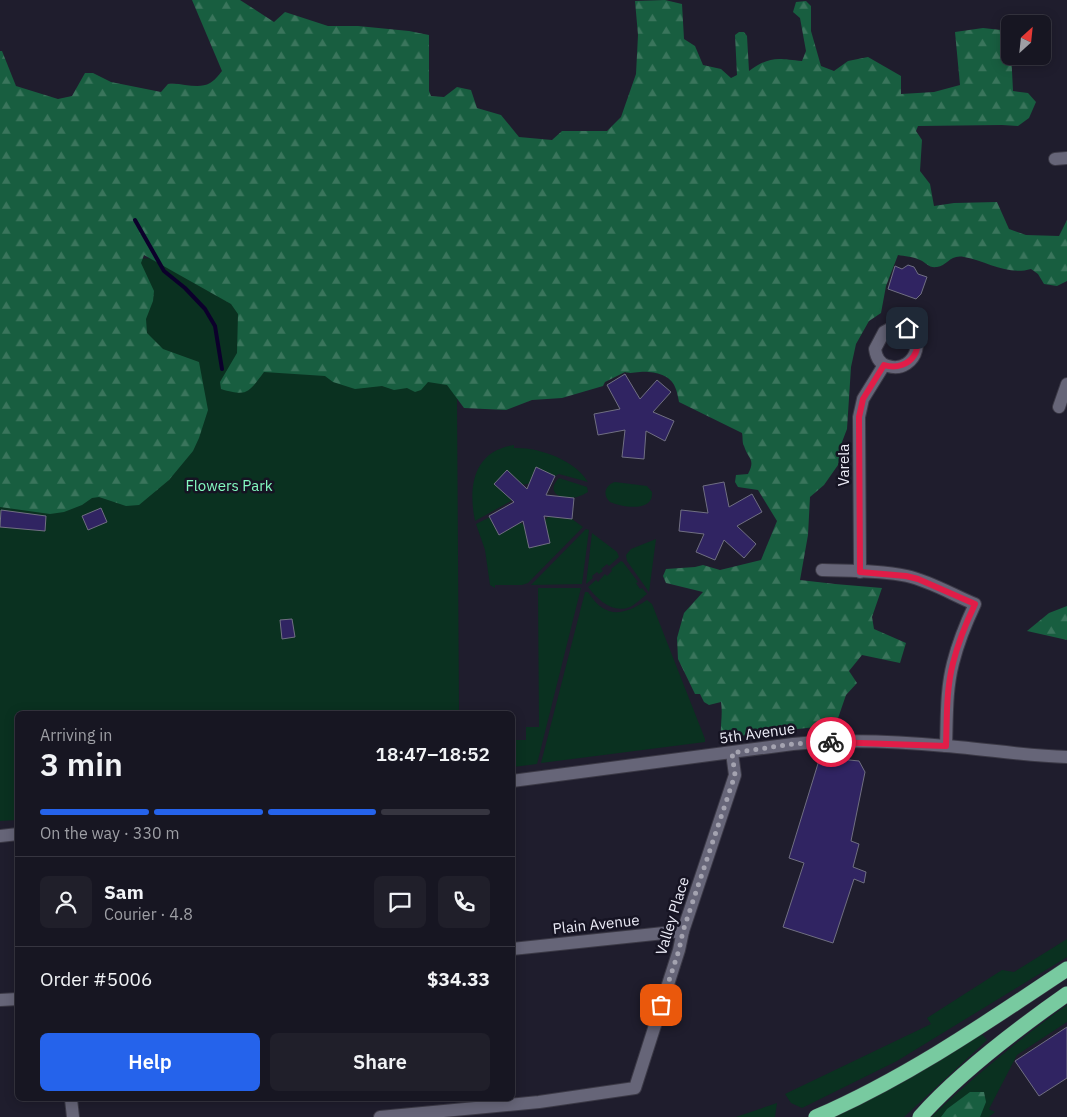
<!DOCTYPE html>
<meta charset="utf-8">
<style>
body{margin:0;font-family:"IBM Plex Sans",sans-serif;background:#201f2a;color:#f1f3f6;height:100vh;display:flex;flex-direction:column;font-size:19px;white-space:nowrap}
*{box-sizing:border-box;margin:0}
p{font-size:16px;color:#9e9fa5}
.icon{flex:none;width:28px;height:28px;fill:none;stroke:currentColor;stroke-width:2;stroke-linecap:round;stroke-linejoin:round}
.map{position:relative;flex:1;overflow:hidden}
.details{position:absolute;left:15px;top:711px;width:500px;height:390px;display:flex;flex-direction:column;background:#171622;border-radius:8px;box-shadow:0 2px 12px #0003,0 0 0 1px #363540}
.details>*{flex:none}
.needle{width:32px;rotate:27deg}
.tools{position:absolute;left:1001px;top:15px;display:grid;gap:10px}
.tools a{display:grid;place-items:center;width:50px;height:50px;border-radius:8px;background:#171622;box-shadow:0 2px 12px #0003,0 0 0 1px #363540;font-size:25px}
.pin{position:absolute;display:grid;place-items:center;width:42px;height:42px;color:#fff;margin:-21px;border-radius:10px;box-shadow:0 2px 8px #0006}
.courier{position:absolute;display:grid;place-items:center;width:50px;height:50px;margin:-25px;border:4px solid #e11d48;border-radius:50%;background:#fff;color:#222;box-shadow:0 1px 6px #0007}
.head em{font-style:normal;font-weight:600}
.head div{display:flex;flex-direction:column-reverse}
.head{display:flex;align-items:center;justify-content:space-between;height:85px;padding:0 25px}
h1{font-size:32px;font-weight:600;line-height:38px}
.bar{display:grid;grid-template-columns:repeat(4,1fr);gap:8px 5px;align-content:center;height:60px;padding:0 25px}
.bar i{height:6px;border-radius:4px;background:#363540}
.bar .selected{background:#2563eb}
.bar p{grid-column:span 4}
.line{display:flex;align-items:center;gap:12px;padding:0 25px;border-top:1px solid #363540}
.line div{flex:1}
.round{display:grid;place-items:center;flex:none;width:52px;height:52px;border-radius:8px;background:#201f2a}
.action{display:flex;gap:10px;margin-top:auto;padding:10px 25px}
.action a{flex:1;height:58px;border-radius:8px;background:#2563eb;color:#fff;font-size:20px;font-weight:600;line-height:58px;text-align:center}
.action a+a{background:#201f2a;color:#f1f3f6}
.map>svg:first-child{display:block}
.green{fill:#0a3120}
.forest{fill:url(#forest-firs)}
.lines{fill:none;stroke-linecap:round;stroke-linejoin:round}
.stream{stroke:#0c002b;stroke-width:4}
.building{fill:#302462;stroke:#706f82}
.minor-casing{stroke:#3b3946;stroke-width:14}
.tertiary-casing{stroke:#3b3946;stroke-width:14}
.motorway-casing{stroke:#3b3946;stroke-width:16}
.minor{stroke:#666578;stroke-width:12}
.tertiary{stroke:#666578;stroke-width:12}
.motorway{stroke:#78caa0;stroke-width:15}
.done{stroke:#a4a3b0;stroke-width:5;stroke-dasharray:0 9}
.route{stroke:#e11d48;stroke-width:6}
.labels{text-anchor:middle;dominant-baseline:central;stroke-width:5;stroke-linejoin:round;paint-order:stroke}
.street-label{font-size:15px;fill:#ebebf6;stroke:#161423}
.park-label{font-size:15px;fill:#84fac1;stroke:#161423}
</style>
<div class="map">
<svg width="1067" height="1117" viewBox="0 0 1067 1117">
<defs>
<pattern id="forest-firs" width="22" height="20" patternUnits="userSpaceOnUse" patternTransform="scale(1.25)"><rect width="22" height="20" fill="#185e40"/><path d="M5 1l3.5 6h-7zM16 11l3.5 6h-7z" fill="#3a755c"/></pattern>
</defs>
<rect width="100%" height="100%" fill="#1f1d2d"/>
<g class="green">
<polygon points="0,184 62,264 456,238 459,714 18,714 17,820 0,821"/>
<path d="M514,445V448C539,447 575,460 588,482L559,474L555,476L536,467L531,483L522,485L507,470L495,484L511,498V501L475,521C468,487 473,451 514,445Z"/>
<path d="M559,478L587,487L588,492C584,494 581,496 577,497C563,501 544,493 559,478Z"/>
<path d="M615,482L647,486L652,492C654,513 621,507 610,502C602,495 605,485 615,482Z"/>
<polygon points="550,515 557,518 572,519 583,527 528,583 522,585 495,585 495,588 490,585 485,550 476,524 490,517 499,534 518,522 527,526 529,547 550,543 547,529 543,522"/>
<polygon points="586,529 589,530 582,584 531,585"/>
<polygon points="592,533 617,552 619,557 609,566 607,564 601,569 603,571 599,574 597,572 592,576 593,578 586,584"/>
<polygon points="656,539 649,592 627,561 626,555 631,549"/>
<path d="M621,561L623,562L638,582L636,583L640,589L642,588L647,594C642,598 636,604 630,607C613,614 598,600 588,587L596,580L598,582L605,574L607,576L612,571L611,569Z"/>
<polygon points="538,588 581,588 537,764 513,767 513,740 526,740 526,727 539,727"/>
<path d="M585,592H588C605,619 623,616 647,600L652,604L705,739V742L541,763Z"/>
<polygon points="1067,939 1067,957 897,1061 802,1108 791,1103 785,1094 931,1024 927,1018 1002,970 1014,972"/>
<path d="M1067,1005V1022L1017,1055L989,1109L995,1112L989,1117H931C974,1077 1019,1039 1067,1005Z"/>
<path d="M981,1033L987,1040L904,1117H834C885,1093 933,1063 981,1033Z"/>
<polygon points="777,1103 775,1117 736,1117"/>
</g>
<g class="forest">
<path d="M192,0H240L274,22L285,12L328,26H358L409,31L429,35V91L431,96L444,97L457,87L471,90L477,108L501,115L519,137L552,140L562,131H607L621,117L636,74L638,35L635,1L665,0L682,4L684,39L695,46L703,65L721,69L731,78L737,75L735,35L739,32H744L747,36L749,71C770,56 776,58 802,61L806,51L800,18L793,12L796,2L806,1L811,6V31L821,66L834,71L848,61L868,57L901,76V94L934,92L960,85L955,32L983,28L1010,31L1013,91L1028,93L1036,102L1029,118L1018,126L1002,125L918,126L916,131L922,140L920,171L930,184L934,206L954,203L997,202L1009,229L1026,235L1059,236L1067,220V281L1057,286L1044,284L1038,274L1031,269C1007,276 987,261 964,257C950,254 947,266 937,267C928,268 927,263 920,260C914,257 904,256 898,255L886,286L881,313L869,321L856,344L851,367L847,429L842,442L838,465L824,485L810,497L808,535L800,580L835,584L882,588L872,617L874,629L906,643L900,663L862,655L849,671L857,683L846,695L835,727H815L721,738C720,726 723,715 721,702L709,705L704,702L700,694H695L678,659L677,638L684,613L703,592L666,583L663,576L666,569L695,567L703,565L720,570L761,560L777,521L758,490L738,487L735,482L736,475L748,474C756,459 748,459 744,446C742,443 743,437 742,433L679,402C678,397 677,391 675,387C670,374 652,371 640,372C634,372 631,374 625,372L605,382L603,386L562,398L532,400L506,410L464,408L447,385L428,382L421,390L415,392L407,388L394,390L382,386L355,389L333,382L325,376L264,372C248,393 248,397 221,389L220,382L237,353L238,314L231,304L144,255L141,263L154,291L153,301L146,319L147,333L163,349L199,362L208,410L199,438L193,451L169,480L139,505L126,506L99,497L92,498L82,505L64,512L50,514L0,507V51H2L16,86L58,99L72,96L85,73H93L111,82L161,92L168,84C181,82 198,90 210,83C214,81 219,75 222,71Z"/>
<polygon points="1067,606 1067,640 1027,631 1049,613"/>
<polygon points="970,1092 984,1092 986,1102 980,1117 941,1117 947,1109"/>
</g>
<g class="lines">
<polyline class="stream" points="135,220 164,271 185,288 205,309 215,326 222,369"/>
</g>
<g class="building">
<polygon points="908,265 914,267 918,274 927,277 921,294 916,299 888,289 895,266 902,269"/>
<polygon points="625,374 640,399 657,380 671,392 653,412 674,421 665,441 646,431 644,459 622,457 625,430 598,435 594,414 620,409 607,385"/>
<polygon points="536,467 555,476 546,495 574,498 572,519 544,516 550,543 529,548 523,521 499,535 489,516 514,502 494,484 507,470 527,489"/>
<polygon points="724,482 729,507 752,494 762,512 737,526 756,544 744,558 724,540 715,560 696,552 704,534 679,531 681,510 708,513 703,486"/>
<polygon points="101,508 107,522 88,530 82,516"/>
<polygon points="1,510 46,516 45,531 0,527"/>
<polygon points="292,619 295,637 282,639 280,620"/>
<polygon points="820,757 859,761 865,772 851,841 859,844 853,867 866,872 864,883 854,879 833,943 783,927 804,863 789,858"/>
<polygon points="1067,1027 1067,1078 1039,1096 1015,1061"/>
</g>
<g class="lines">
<g class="minor-casing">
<g id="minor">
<polyline points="1055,159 1067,158"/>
<path d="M895,326C932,327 917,375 888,366C879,364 876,356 875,349L884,332Z"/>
<polyline points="1059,407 1067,384"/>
<path d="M822,570C850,571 879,570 907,576C930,581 953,595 975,604C966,623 958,643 953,663C946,690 947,718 946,746"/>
<polyline points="860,572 859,417 863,399 884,365"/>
<polyline points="512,949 683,931"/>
<polyline points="0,1000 18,999"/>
<polyline points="71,1099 73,1117"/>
<polyline points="380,1117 539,1102 635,1088 679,950 683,931 735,775 732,753"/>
</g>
</g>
<g class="tertiary-casing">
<g id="tertiary">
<path d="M512,781L793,744C844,739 895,741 946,746C986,749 1026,756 1067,757"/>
<polyline points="0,836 18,834"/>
</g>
</g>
<g class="motorway-casing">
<g id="motorway">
<path d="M816,1117C906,1078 986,1023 1067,969"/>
<path d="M920,1117C960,1072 1017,1029 1067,994"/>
</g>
</g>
<use href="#minor" class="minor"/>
<use href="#tertiary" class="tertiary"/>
<use href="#motorway" class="motorway"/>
</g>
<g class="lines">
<polyline class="done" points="661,1005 679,950 683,931 735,775 732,753 793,744 831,742"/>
<path class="route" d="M831,742L946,746C947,718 946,690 953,663C958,643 966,623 975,604L918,579L906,576L860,572L859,417L863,399L884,365C910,373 930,345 907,328"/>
</g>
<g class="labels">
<g class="street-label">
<text transform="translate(843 465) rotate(-90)">Varela</text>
<text transform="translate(757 733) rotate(-8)">5th Avenue</text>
<text transform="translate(672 916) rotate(-73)">Valley Place</text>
<text transform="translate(596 924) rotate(-6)">Plain Avenue</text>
</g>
<g class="park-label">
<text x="229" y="485">Flowers Park</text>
</g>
</g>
</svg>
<div class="tools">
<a><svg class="needle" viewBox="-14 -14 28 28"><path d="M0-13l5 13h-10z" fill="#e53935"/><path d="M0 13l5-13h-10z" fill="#9e9fa5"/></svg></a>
</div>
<div class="pin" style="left:661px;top:1005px;background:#ea580c"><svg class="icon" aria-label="bag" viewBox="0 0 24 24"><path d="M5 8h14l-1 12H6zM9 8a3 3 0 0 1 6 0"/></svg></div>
<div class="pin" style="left:907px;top:328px;background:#1f2937"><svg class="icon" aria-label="home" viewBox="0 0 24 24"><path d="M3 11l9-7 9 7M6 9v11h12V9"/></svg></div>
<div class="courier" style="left:831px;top:742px"><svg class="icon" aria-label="bike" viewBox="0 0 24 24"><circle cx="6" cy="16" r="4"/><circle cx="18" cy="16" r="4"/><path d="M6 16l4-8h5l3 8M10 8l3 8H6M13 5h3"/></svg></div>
<section class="details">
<div class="head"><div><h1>3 min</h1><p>Arriving in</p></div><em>18:47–18:52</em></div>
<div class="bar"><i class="selected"></i><i class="selected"></i><i class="selected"></i><i></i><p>On the way · 330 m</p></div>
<div class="line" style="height:90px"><a class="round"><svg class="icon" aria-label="person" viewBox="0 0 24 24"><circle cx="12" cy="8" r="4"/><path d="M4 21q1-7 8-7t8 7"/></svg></a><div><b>Sam</b><p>Courier · 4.8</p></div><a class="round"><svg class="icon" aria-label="chat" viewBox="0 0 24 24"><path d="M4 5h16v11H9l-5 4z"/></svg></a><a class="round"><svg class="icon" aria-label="phone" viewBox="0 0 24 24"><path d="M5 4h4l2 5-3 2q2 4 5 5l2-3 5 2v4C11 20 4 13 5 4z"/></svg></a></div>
<div class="line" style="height:65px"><div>Order #5006</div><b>$34.33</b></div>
<div class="action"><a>Help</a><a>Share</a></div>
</section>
</div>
